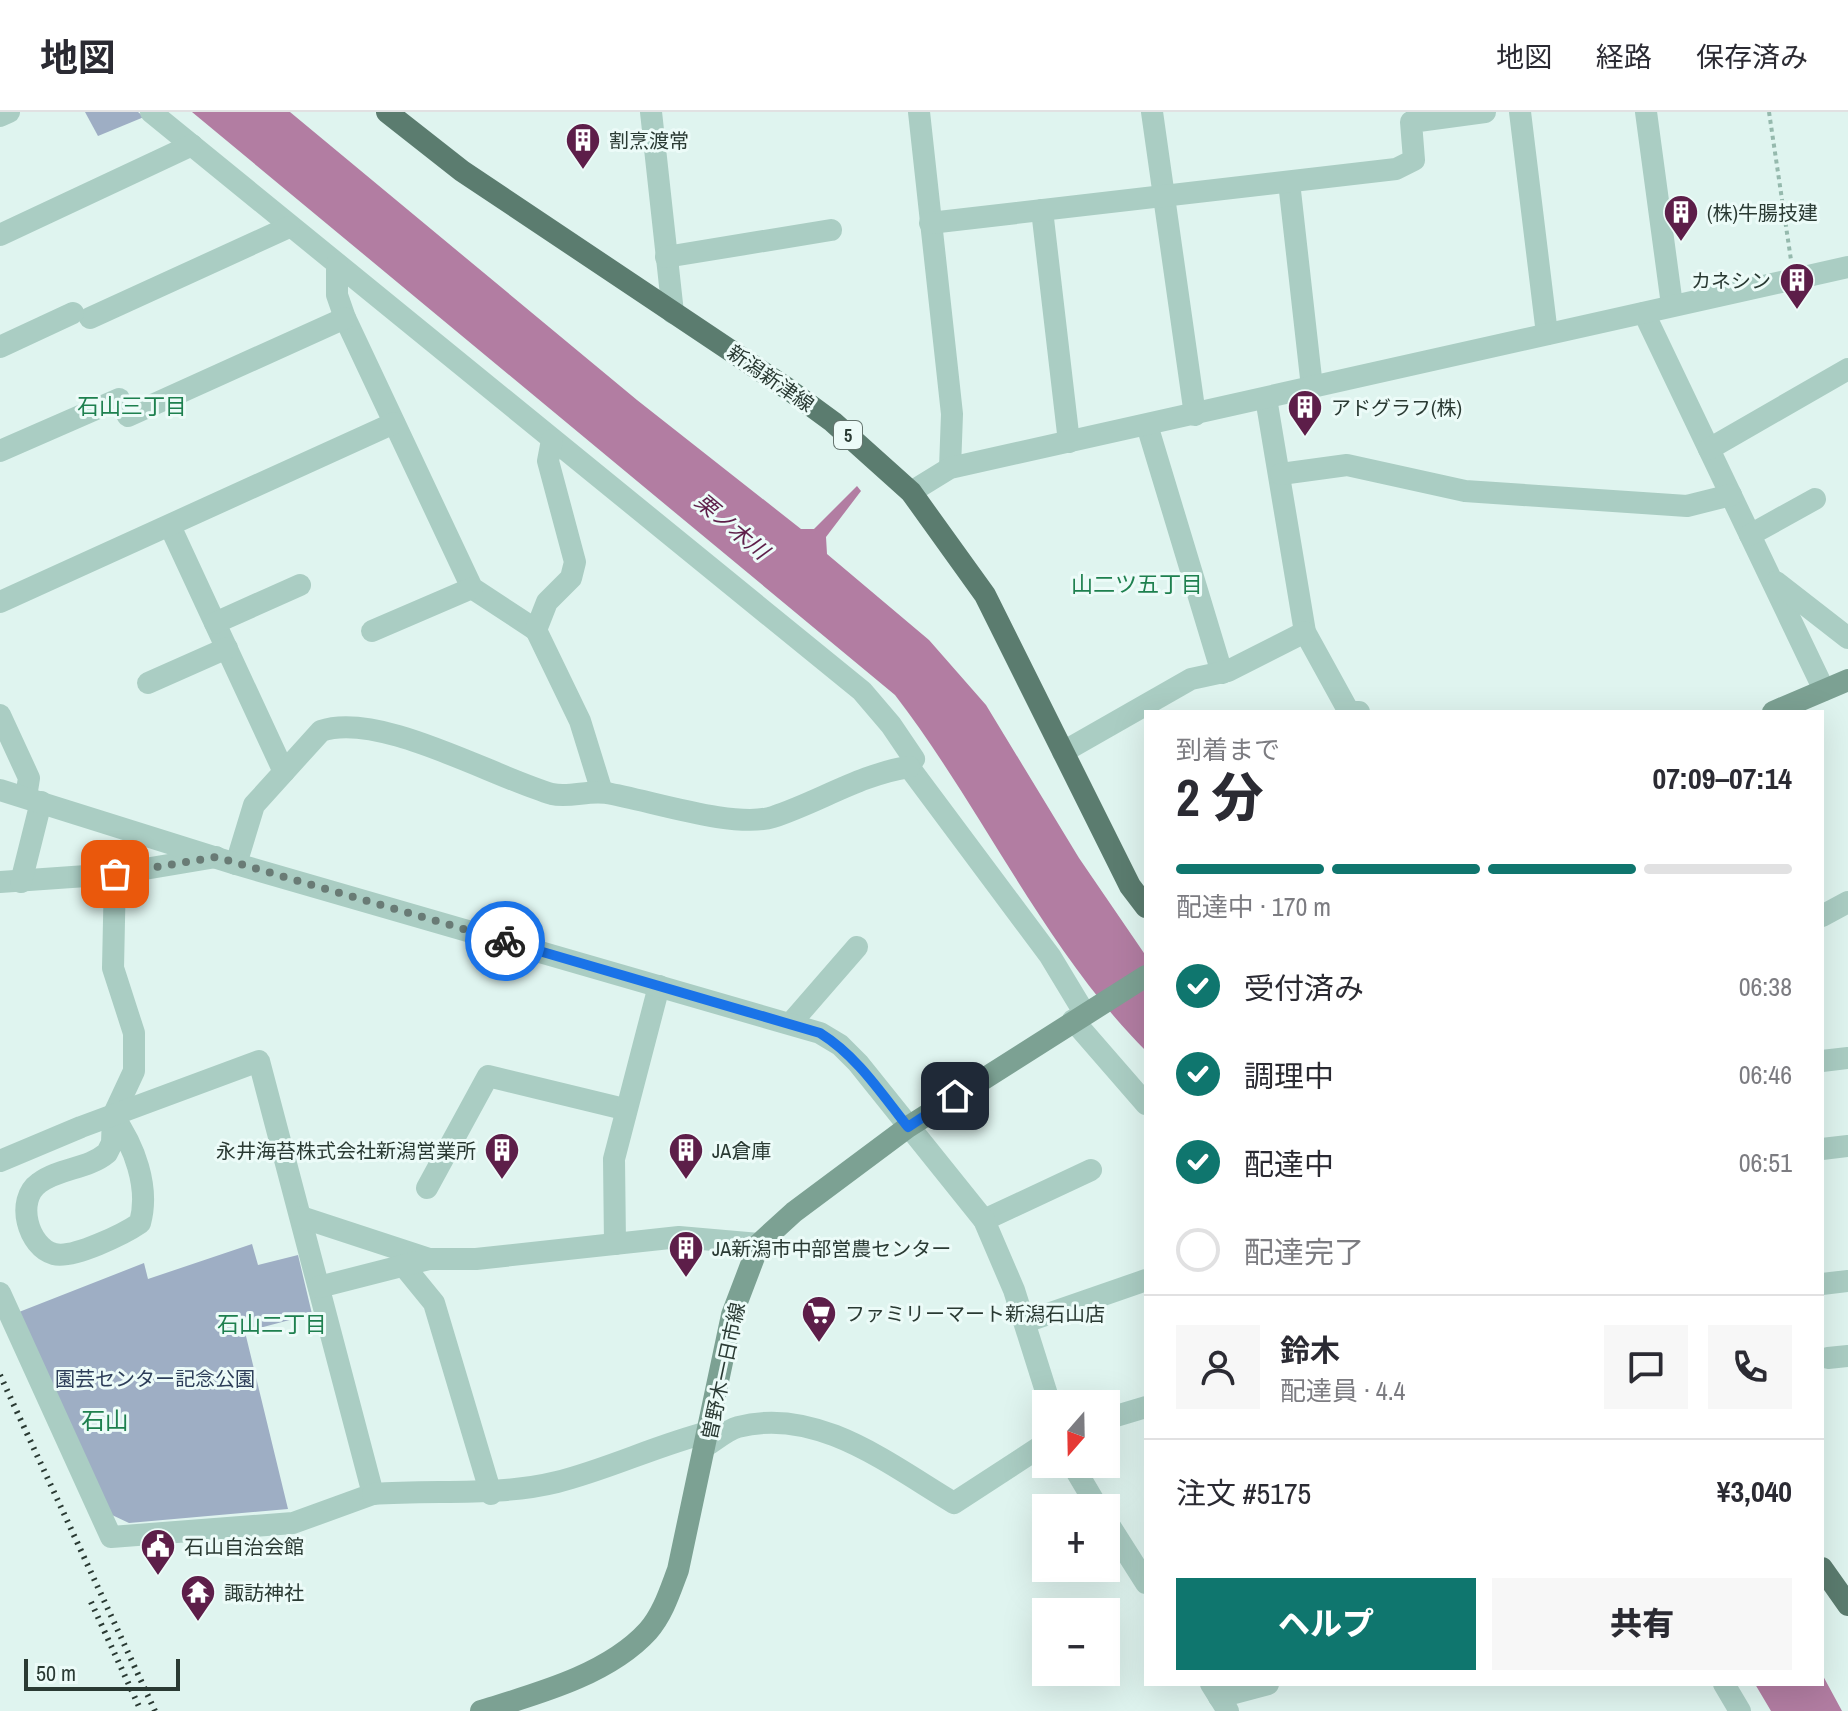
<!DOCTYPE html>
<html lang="ja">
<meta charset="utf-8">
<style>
body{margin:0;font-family:"Archivo Narrow","Noto Sans JP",sans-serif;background:#f7f7f7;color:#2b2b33;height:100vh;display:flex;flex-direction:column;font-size:30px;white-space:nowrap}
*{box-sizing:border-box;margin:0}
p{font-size:26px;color:#7c7c81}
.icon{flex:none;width:44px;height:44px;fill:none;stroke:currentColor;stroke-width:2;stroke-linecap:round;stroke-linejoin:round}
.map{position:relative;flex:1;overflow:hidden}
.details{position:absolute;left:1144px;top:598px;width:680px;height:976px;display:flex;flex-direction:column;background:#fff;border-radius:0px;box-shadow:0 8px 32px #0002}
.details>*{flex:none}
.needle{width:52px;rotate:200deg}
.controls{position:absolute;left:1032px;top:1278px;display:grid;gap:16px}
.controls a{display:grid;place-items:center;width:88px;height:88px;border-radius:0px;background:#fff;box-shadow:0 8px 32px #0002;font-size:40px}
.scale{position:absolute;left:24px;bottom:20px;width:156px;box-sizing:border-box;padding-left:8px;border:4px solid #2a3a33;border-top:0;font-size:22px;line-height:28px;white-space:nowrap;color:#2a3a33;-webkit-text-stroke:6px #ecfbf8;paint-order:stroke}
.pin{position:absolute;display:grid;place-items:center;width:68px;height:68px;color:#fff;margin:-34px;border-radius:16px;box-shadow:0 4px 12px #0006}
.courier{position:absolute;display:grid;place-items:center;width:80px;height:80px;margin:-40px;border:6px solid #1a73e8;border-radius:50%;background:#fff;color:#222;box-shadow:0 2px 10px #0007}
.overview em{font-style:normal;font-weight:800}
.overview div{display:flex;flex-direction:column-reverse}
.overview{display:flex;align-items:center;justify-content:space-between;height:136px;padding:0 32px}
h1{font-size:52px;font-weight:800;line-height:60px}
.bar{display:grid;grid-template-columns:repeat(4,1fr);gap:12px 8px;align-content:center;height:96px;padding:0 32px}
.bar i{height:10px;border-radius:6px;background:#e1e1e2}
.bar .current{background:#0f766e}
.bar p{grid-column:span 4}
.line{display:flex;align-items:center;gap:20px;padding:0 32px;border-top:2px solid #e1e1e2}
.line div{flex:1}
.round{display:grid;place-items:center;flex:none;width:84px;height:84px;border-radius:0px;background:#f7f7f7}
ol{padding:0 32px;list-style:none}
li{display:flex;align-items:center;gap:24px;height:88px}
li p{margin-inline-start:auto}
li .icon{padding:8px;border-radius:50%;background:#0f766e;color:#fff;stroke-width:4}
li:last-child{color:#7c7c81}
li i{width:44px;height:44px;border:4px solid #e1e1e2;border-radius:50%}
.action{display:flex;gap:16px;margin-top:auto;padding:16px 32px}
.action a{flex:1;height:92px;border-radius:0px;background:#0f766e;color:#fff;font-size:32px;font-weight:800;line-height:92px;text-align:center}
.action a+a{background:#f7f7f7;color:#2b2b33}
header{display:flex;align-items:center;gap:48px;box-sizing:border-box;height:112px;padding:0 40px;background:#fff;border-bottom:2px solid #e1e1e2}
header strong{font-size:38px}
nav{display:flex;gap:44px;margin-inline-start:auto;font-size:28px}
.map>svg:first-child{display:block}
.green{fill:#9eaec4}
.water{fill:#b27da2}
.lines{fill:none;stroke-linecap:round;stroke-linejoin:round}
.path{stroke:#95b9ad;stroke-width:4;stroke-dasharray:4 4;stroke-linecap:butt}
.minor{stroke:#aacdc3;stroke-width:22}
.tertiary{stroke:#aacdc3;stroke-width:22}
.secondary{stroke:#7ca193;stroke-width:22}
.primary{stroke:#5b7c6f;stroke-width:22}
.rail{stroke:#2a3a33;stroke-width:6;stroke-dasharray:2 6;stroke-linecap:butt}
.done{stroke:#697b75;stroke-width:8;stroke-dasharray:0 14.4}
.route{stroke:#1a73e8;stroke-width:10}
.labels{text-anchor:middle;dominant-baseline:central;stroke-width:6;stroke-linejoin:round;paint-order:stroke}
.shield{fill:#ecfbf8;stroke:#64746e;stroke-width:2}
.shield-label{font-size:18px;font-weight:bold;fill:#2a3a33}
.poi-label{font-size:20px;fill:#2a3a33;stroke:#ecfbf8;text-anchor:start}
.street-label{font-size:20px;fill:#2a3a33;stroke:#ecfbf8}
.park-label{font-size:20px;fill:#2d3e59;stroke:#ecfbf8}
.neighbourhood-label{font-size:22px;fill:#1e804f;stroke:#ecfbf8}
.water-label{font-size:22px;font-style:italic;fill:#5d1e49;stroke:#ecfbf8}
.quarter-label{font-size:24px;fill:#1e804f;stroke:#ecfbf8}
</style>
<header>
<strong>地図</strong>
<nav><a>地図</a><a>経路</a><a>保存済み</a></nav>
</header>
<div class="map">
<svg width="1848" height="1599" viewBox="0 0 1848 1599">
<rect width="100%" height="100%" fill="#dff4ef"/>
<g class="green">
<polygon points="85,0 138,0 144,5 98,24"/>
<polygon points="252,1132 258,1153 298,1143 312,1202 245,1220 288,1397 129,1411 112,1403 19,1200 144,1151 148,1167"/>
</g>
<g class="water">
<path d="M192,0H290L637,288L801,417H814L857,374L861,379L826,425L827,442L929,528L986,593L1079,746L1146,844V939C1045,838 982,696 895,583Z"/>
<polygon points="1822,1562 1842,1599 1771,1599 1755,1572 1822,1572"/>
</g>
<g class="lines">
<polyline class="path" points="1769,0 1791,148"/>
<g class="minor">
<polyline points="151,0 862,579 891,613 914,647 909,655"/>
<polyline points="651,0 673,201"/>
<polyline points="919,0 952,302 950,356"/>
<polyline points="1152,0 1195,303"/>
<polyline points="1520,0 1547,222"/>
<polyline points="1646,0 1672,193"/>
<polyline points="0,4 9,0"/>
<polyline points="1289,70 1312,275"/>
<polyline points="1042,98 1069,330"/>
<polyline points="930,111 1396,57 1414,48 1411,10 1485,0"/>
<polyline points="0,123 192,33"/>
<polyline points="666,145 831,118"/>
<polyline points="337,152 337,183 345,206 472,476 536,518"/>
<polyline points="1644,201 1824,578"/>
<polyline points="90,206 289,115"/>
<polyline points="0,235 73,201"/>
<polyline points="1266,286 1305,520 1349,600 1359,600"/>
<polyline points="1147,313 1222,561"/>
<polyline points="552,328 548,349 575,450 571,466 547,490 536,518 580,609 602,680"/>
<polyline points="1709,337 1848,257"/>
<polyline points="0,339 119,287 128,304 345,206"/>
<polyline points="1281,362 1347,353 1465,379 1687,394 1731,383"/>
<polyline points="170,414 284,660"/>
<polyline points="1750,423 1815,387"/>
<polyline points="1776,470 1848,526"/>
<polyline points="0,490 394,311"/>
<polyline points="215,511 300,473"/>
<polyline points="372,519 472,476"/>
<polyline points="148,571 227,536"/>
<polyline points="0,603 29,666 26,685"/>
<polyline points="1063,640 1191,567 1228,559 1305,520"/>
<polyline points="909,655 1050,844 1085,902"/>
<path d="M236,752L254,693L321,619C379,599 493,665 552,682C569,686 589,678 606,681C649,688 734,717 773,705C819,690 861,662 909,655"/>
<polyline points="0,770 115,762 216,745"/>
<polyline points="21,770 41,690"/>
<polyline points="1073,908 1146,992"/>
<polyline points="791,911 857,835"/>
<polyline points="1822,949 1848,946"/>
<path d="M113,1004C134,1033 150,1075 140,1111C124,1122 73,1147 54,1142C28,1135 15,1088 39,1071C59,1056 88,1057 107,1041L112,1031L113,1004L134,959V921L113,856L115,762"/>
<polyline points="1822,1037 1848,1034"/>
<polyline points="0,1049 81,1015 259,949 373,1382 293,1411 111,1425 0,1181"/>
<polyline points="427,1076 488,964 624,997"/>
<polyline points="301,1105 429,1147"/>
<polyline points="984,1108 1091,1058"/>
<polyline points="615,1132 614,1047 659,874"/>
<polyline points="403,1153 434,1191 491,1382"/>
<polyline points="1822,1172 1848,1169"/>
<polyline points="319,1175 429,1147 476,1147 679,1125 759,1132"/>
<polyline points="1025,1210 1146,1168"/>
<polyline points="1828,1246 1848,1244"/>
<polyline points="1106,1307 1146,1295"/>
<path d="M706,1334C716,1328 727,1318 738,1315C817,1294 890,1353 954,1391L1046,1331"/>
<path d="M373,1382C435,1377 496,1385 557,1370C609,1357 657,1333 709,1320"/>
<polyline points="1724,1572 1740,1599"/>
<polyline points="1219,1585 1268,1572"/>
</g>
<g class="tertiary">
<polyline points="911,380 950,356 1848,155"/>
<polyline points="0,678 236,752 820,921 840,933 858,951 984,1108 1014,1178 1050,1292"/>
<polyline points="1822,804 1848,790"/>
<polyline points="1072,1352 1098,1396"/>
<polyline points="1106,1408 1146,1471"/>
<polyline points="1211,1572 1228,1599"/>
</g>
<g class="secondary">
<polyline points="1773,600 1848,568"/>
<path d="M481,1599C536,1582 608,1563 648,1519C663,1502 670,1479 678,1458L732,1203L759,1132L794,1100L908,1015L1146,864"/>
</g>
<g class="primary">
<polyline points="387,0 462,59 788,277 833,310 911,380 985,483 1130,774 1146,795"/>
<polyline points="1822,1456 1848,1493"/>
</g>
<g class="rail">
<polyline points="0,1263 155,1599"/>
<polyline points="91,1490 141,1599"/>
</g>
</g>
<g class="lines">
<polyline class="done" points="115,762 216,745 505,829"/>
<path class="route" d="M505,829L820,921C857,944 881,981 908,1015L955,984"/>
</g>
<defs>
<g id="building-pin" transform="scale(1.8)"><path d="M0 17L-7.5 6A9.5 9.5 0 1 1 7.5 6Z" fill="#5d1e49" stroke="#ecfbf8"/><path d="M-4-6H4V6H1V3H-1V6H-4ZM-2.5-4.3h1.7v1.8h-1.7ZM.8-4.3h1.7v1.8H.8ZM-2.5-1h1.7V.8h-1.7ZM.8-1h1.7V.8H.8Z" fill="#fff"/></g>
<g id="supermarket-pin" transform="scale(1.8)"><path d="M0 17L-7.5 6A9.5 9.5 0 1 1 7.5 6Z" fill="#5d1e49" stroke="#ecfbf8"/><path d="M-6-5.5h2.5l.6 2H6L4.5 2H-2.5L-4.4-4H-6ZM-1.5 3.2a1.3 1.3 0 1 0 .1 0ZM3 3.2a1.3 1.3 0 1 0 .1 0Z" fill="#fff"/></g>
<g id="civic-pin" transform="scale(1.8)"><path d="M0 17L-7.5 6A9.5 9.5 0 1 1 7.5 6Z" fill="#5d1e49" stroke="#ecfbf8"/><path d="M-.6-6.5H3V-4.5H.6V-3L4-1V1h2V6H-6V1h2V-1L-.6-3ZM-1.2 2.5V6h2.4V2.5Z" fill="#fff"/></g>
<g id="temple-pin" transform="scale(1.8)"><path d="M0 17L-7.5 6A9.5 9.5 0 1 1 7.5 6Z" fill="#5d1e49" stroke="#ecfbf8"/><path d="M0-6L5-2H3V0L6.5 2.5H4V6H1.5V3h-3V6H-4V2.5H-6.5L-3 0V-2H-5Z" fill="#fff"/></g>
</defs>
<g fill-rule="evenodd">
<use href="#building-pin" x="583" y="28"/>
<use href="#building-pin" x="1681" y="100"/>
<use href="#building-pin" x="1797" y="168"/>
<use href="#building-pin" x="1305" y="295"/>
<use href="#building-pin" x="502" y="1038"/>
<use href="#building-pin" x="686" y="1038"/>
<use href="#building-pin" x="686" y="1136"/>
<use href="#supermarket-pin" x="819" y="1201"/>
<use href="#civic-pin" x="158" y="1434"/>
<use href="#temple-pin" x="198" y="1480"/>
</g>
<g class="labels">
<rect class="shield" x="834" y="309" width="28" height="28" rx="6"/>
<g class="shield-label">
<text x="848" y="323">5</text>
</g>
<g class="poi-label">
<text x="609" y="28">割烹渡常</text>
<text x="1707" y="100">(株)牛腸技建</text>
<text x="1771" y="168" text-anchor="end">カネシン</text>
<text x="1331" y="295">アドグラフ(株)</text>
<text x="476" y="1038" text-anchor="end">永井海苔株式会社新潟営業所</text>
<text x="712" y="1038">JA倉庫</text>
<text x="712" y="1136">JA新潟市中部営農センター</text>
<text x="845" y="1201">ファミリーマート新潟石山店</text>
<text x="184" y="1434">石山自治会館</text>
<text x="224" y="1480">諏訪神社</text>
</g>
<g class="street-label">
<text transform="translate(771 266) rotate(35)">新潟新津線</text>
<text transform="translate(723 1259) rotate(-78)">曽野木一日市線</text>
</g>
<g class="park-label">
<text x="155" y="1266">園芸センター記念公園</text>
</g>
<g class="neighbourhood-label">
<text x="132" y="294">石山三丁目</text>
<text x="1137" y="472">山二ツ五丁目</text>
<text x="272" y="1212">石山二丁目</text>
</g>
<g class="water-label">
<text transform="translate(732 414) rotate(40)">栗ノ木川</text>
</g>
<g class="quarter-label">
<text x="105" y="1308">石山</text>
</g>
</g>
</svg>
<div class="controls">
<a><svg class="needle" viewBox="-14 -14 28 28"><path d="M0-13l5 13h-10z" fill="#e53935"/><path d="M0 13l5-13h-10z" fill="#7c7c81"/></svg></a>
<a>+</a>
<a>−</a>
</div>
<div class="scale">50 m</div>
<div class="pin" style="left:115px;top:762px;background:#ea580c"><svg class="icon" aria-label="bag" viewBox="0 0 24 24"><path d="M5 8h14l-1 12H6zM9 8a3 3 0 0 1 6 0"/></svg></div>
<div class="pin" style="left:955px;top:984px;background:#1f2937"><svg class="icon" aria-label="home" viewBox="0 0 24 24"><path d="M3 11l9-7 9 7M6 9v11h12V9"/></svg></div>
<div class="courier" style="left:505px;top:829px"><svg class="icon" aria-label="bike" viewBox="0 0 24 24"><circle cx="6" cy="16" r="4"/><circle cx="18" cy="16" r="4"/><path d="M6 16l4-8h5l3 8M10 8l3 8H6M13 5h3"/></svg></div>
<section class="details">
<div class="overview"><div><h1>2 分</h1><p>到着まで</p></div><em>07:09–07:14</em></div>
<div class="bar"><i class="current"></i><i class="current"></i><i class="current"></i><i></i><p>配達中 · 170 m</p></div>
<ol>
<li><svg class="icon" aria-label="check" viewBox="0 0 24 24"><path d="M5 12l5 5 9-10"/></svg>受付済み<p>06:38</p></li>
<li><svg class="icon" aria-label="check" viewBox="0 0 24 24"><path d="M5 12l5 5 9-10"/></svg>調理中<p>06:46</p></li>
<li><svg class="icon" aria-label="check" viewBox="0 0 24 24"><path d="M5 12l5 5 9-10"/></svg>配達中<p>06:51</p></li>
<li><i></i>配達完了</li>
</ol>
<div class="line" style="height:144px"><a class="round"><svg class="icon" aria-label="person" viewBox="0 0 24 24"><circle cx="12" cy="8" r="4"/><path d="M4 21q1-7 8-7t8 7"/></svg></a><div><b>鈴木</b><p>配達員 · 4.4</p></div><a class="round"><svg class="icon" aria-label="chat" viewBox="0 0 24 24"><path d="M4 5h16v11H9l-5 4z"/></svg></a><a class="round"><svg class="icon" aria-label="phone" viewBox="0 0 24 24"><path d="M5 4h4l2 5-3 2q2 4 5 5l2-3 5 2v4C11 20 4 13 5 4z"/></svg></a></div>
<div class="line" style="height:104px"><div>注文 #5175</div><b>¥3,040</b></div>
<div class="action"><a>ヘルプ</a><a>共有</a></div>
</section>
</div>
